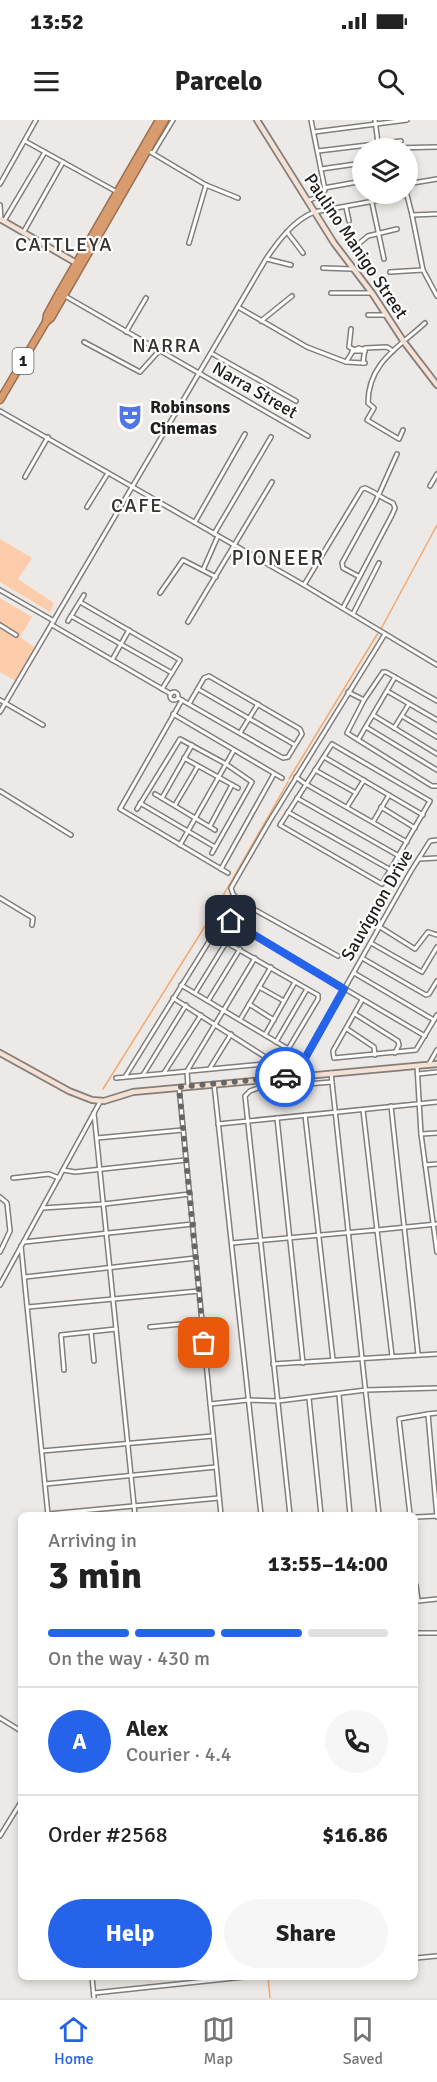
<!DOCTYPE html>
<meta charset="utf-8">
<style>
body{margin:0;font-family:Signika,sans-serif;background:#f6f6f6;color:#222;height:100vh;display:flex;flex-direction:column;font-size:22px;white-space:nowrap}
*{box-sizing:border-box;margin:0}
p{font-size:20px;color:#767676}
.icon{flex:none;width:33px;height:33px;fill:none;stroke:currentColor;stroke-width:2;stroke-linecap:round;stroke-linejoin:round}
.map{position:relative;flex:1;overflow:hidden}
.sheet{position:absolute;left:18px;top:1392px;width:400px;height:468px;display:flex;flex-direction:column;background:#fff;border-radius:9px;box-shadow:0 3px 9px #0003}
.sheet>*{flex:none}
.buttons{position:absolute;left:352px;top:18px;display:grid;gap:12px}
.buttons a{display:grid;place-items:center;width:66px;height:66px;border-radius:50%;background:#fff;box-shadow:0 3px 9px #0003;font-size:30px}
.pin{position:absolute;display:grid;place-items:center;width:51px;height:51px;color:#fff;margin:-26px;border-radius:12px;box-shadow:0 3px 9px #0006}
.courier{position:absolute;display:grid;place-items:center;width:60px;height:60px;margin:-30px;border:4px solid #2563eb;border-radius:50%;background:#fff;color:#222;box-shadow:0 2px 8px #0007}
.overview em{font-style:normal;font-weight:700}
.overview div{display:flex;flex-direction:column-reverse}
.overview{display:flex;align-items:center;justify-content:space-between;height:102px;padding:0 30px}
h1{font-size:39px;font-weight:700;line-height:45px}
.bar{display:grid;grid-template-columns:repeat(4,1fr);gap:9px 6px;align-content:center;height:72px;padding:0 30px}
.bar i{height:8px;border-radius:4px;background:#e0e0e0}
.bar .selected{background:#2563eb}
.bar p{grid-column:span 4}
.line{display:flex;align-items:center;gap:15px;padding:0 30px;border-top:2px solid #e0e0e0}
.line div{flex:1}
.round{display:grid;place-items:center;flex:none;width:63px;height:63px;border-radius:32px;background:#f6f6f6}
.action{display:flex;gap:12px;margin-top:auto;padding:12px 30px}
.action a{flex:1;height:69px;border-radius:36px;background:#2563eb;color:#fff;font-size:24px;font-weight:700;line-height:69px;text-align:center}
.action a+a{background:#f6f6f6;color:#222}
.status{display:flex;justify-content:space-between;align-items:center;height:42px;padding:0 30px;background:#fff;direction:ltr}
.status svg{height:16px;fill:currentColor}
header{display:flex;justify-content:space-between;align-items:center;height:78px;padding:0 30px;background:#fff;font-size:27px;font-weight:700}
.tabs{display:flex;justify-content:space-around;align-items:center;height:84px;border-top:2px solid #e0e0e0;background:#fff;font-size:16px;color:#767676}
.tabs a{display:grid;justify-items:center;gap:3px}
.tabs .selected{color:#2563eb}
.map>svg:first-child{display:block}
.green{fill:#fdcdab}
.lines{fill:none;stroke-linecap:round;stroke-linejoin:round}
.stream{stroke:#f5a96e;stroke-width:1.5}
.street-casing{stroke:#817e7c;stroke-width:6}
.secondary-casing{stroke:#817e7c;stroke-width:8}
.highway-casing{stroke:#987053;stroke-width:9}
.street{stroke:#fff;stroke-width:3}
.secondary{stroke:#f4e1d4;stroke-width:4.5}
.highway{stroke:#d99c6f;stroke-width:6}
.done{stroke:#676664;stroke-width:6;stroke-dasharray:0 10.8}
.route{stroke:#2563eb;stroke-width:8}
.labels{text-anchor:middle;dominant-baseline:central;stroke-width:4.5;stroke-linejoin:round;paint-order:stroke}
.shield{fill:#fff;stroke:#636262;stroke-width:1.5}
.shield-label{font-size:16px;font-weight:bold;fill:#201f1e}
.street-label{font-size:18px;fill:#201f1e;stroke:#fff}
.poi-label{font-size:18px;font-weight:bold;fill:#201f1e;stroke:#fff;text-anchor:start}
.neighbourhood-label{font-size:20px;letter-spacing:1.5px;fill:#363331;stroke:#fff}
.quarter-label{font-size:21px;letter-spacing:1.5px;fill:#363331;stroke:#fff}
</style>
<div class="status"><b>13:52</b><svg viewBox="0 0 49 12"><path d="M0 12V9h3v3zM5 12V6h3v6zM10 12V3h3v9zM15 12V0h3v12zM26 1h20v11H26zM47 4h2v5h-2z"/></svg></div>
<header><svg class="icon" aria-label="menu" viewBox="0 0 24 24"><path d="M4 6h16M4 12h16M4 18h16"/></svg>Parcelo<svg class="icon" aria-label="search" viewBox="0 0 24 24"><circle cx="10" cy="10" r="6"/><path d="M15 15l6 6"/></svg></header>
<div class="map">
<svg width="437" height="1878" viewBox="0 0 437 1878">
<rect width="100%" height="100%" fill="#ece9e6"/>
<g class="green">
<polygon points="0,419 32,438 18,459 54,483 50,492 0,462"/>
<polygon points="0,478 32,497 20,517 35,528 16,561 0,552"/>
</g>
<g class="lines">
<g class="stream">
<polyline points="381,509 437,405"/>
<polyline points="289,659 378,513"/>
<polyline points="103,969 212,795 288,662"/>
<polyline points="268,1857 270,1878"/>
</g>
<g class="street-casing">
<g id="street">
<polyline points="375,0 378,23"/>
<polyline points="314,12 407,0"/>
<polyline points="25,21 117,72"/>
<polyline points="393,28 437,27"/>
<polyline points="147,30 206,65 238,78"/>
<polyline points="318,31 401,21"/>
<polyline points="153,33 173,0"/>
<polyline points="321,49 363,43"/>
<polyline points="0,64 36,0"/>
<polyline points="324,68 363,61"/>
<polyline points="408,71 413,63 437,59"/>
<polyline points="307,81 322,75 325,70 311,0"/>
<polyline points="372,83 384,139"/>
<polyline points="0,85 1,100"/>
<polyline points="346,87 349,101"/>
<polyline points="412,95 423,150 437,176"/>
<polyline points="4,101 45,32"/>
<polyline points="287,112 303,133"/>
<polyline points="23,113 63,42"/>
<polyline points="189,123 206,65"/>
<polyline points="356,126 368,116 397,109"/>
<polyline points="267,139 291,145"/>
<polyline points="323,148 352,149"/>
<polyline points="390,152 423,150"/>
<polyline points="331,173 371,173"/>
<polyline points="65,176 308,316"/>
<polyline points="238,187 307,227 346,242"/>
<polyline points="368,195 385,195"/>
<polyline points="261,201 292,176"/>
<polyline points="351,209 349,227 353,229"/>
<polyline points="126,212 146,178"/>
<polyline points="84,222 140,252 159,231"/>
<polyline points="353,231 346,242 363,243"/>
<polyline points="365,231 352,231 359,228 365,230"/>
<polyline points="211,233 296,281"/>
<polyline points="365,243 363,243 365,228 387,227 393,231"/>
<polyline points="0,291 304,465 437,545"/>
<path d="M403,310L399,319L367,300L374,288L368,283C368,243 399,227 425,203"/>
<polyline points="25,357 48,317"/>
<polyline points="430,366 437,354"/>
<polyline points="87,387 108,353"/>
<polyline points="195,402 245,314"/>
<polyline points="214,414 271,317"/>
<polyline points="203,450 218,416"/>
<polyline points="358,456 343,448 342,443 375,383 397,334"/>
<path d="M304,465L362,369L365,368C375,372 383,379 393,383L395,388L392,395L343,488"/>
<polyline points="0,470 54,501"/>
<polyline points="160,473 183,440 216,457"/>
<polyline points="80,482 180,540 162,569"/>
<polyline points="353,494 379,443"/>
<polyline points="71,496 172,553"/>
<polyline points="68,501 84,475"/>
<polyline points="188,502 272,362"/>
<polyline points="0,505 16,515"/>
<polyline points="52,505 171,574"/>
<polyline points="112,540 129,510"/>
<polyline points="198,569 295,625"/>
<polyline points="387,571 437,600"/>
<polyline points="348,572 364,580"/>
<circle cx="174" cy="576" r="4"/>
<polyline points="178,578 283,638 288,637 302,614 300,609 209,556 204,558 189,584"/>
<polyline points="0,580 43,605"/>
<polyline points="182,580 120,689 228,753"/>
<polyline points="437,581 386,552 383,552 364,580 347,613 432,666 437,666"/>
<path d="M0,592L266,139C279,120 293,101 314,92L407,75L412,95L437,94"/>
<polyline points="173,594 282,658"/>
<polyline points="373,595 437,634"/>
<polyline points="402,596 437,617"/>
<polyline points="366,607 437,650"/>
<polyline points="394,608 409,584"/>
<polyline points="240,613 258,584"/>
<polyline points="358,620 395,557"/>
<polygon points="332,624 430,681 382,764 280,705"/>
<polyline points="324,637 423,695"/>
<polyline points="184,638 238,668"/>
<polyline points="315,650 356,673"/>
<polyline points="296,657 304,663 407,722"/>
<polyline points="0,671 71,715"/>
<polyline points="155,674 215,710"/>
<polyline points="162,678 192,625"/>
<polyline points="297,678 399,736"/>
<polyline points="140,683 215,727"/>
<polyline points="175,685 198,646"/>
<polyline points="347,687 364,660"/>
<polyline points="381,687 415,708"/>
<polyline points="137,689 180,619 226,644 252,662 212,733"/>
<polyline points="288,692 391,750"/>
<polyline points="373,702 389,675"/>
<polyline points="210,706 232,665"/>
<polyline points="180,725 234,630"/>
<polyline points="419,739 437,738"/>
<polyline points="221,749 274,654"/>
<polyline points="0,778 33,798 32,805"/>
<polyline points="233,794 231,801 233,803 425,916"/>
<polyline points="380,807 415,829 428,812 437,815"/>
<polyline points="371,823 422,852 437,827"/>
<polyline points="338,836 239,781 233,774 231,768 269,702 385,514"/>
<polyline points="362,838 426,875 429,874 437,861"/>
<polyline points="354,853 434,900"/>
<polyline points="181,865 290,930"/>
<polyline points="259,867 284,881"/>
<polyline points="195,873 227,821"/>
<polyline points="173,878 273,942"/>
<polyline points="362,880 333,931 334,938 416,930 437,895"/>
<polyline points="208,881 240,829"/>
<polyline points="249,884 274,900"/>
<polyline points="355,894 398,921 399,925 395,933"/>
<polyline points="240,900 271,847"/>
<polyline points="347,909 374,927 375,935"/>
<polyline points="265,915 295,862"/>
<polyline points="276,922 307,869"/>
<polyline points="429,944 437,930"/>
<polyline points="417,946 421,1014 437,1132"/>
<polyline points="210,948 231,914"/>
<polyline points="164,953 201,895"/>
<polyline points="331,953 379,1395"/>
<polyline points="418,954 437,952"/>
<polyline points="143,955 186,885"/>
<polyline points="295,956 411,751 430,721 437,720"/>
<polyline points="116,958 274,943 281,941 318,879 318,875 213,815 125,957"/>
<polyline points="214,964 261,1395"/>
<polyline points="188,966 187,951 255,838"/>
<polyline points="179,967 221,1395"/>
<polyline points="391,986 418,1234"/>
<polyline points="363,990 377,1110 437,1104"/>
<polyline points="94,993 135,1395"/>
<polyline points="305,995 333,1240"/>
<polyline points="277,998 303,1243"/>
<polyline points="218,1004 437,982"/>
<polyline points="421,1014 437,1013"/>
<polyline points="97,1018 183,1010"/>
<polyline points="425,1045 437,1044"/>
<polyline points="63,1050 75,1052 186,1040"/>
<polyline points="13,1058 49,1054 59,1058"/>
<polyline points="0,1077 7,1083 10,1111 0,1132"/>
<polyline points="43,1088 104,1084 190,1074"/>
<polyline points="24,1122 193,1104"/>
<polyline points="232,1123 377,1110 392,1236"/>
<polyline points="21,1126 48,1395"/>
<polyline points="25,1157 196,1138"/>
<polyline points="0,1165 100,982"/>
<polyline points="28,1187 199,1171"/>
<polyline points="150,1207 202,1202"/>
<polyline points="91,1212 94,1241"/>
<polyline points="273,1244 437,1234"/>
<polyline points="64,1250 61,1215 116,1209"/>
<polyline points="339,1275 350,1395"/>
<polyline points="309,1278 321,1395"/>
<polyline points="210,1284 248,1280 278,1281 366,1270 437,1268"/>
<polyline points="437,1293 428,1294 437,1397"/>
<polyline points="42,1331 213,1316"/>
<polyline points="45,1364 216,1347"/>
<polyline points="48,1394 219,1378"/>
<polyline points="290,1395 245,976 250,971 258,968 332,962"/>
<polyline points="410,1395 399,1299 428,1294"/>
<polyline points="416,1397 437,1396"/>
<polyline points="416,1465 418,1481 437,1479"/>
<polyline points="416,1513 437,1513"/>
<polyline points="0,1598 21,1611"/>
<polyline points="0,1716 21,1682"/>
<polyline points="416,1838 437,1836"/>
<polyline points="92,1857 94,1878"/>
<polyline points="94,1873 244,1857"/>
</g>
</g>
<g class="secondary-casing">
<g id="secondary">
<polyline points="257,0 334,123 372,173 404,222 437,265"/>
<polyline points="0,99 78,144"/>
<polyline points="0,933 69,971 92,980 104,981 133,972 437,944"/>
</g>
</g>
<g class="highway-casing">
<g id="highway">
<polyline points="46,202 47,195 59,173 159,0"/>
<polyline points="0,280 46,202 51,198 165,0"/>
</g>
</g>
<use href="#street" class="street"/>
<use href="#secondary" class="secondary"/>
<use href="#highway" class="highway"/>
</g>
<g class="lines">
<polyline class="done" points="204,1223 179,967 285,957"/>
<polyline class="route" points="231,801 344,869 295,956 285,957"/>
</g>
<defs>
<g id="theatre-bare" transform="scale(2.07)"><path d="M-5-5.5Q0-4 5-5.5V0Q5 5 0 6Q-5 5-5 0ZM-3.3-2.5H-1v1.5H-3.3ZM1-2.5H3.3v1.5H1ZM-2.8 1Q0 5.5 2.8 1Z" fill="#5075e9" stroke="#fff" stroke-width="2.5" paint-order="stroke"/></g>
</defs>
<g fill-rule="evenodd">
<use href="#theatre-bare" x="130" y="297"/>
</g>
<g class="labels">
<rect class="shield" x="12.5" y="228" width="21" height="26" rx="4.5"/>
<g class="shield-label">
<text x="23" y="241">1</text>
</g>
<g class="street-label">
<text transform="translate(356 126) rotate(56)">Paulino Manigo Street</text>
<text transform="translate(255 270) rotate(30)">Narra Street</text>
<text transform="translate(377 785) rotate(-60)">Sauvignon Drive</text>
</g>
<g class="poi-label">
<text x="150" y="287">Robinsons<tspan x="150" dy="21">Cinemas</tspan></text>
</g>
<g class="neighbourhood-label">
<text x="64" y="124">CATTLEYA</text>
<text x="167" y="225">NARRA</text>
<text x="137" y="385">CAFE</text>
</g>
<g class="quarter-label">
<text x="278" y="438">PIONEER</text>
</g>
</g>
</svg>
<div class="buttons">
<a><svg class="icon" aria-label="layers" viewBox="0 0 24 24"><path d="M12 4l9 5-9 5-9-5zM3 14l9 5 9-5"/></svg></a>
</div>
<div class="pin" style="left:204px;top:1223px;background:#ea580c"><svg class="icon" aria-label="bag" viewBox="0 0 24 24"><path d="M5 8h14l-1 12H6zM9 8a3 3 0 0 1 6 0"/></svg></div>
<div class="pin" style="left:231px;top:801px;background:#1f2937"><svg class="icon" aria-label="home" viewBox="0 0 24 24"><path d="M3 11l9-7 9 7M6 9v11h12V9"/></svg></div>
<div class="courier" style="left:285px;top:957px"><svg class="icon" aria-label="car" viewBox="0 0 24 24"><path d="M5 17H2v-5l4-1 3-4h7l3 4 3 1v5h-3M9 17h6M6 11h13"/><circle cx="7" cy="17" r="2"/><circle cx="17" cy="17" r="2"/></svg></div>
<section class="sheet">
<div class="overview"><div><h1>3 min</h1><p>Arriving in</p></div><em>13:55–14:00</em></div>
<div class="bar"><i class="selected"></i><i class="selected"></i><i class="selected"></i><i></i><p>On the way · 430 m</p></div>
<div class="line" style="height:108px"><b class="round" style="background:#2563eb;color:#fff">A</b><div><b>Alex</b><p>Courier · 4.4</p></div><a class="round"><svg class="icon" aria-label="phone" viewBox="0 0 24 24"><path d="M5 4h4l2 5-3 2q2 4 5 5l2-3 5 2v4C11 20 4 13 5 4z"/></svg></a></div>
<div class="line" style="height:78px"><div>Order #2568</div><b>$16.86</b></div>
<div class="action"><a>Help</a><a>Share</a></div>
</section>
</div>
<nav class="tabs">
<a class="selected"><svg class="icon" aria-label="home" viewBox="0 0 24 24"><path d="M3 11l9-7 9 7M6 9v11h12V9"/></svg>Home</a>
<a><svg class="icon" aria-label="map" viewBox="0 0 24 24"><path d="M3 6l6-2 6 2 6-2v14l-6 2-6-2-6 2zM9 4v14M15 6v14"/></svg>Map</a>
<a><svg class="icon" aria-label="saved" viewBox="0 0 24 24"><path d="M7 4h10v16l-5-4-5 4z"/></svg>Saved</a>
</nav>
